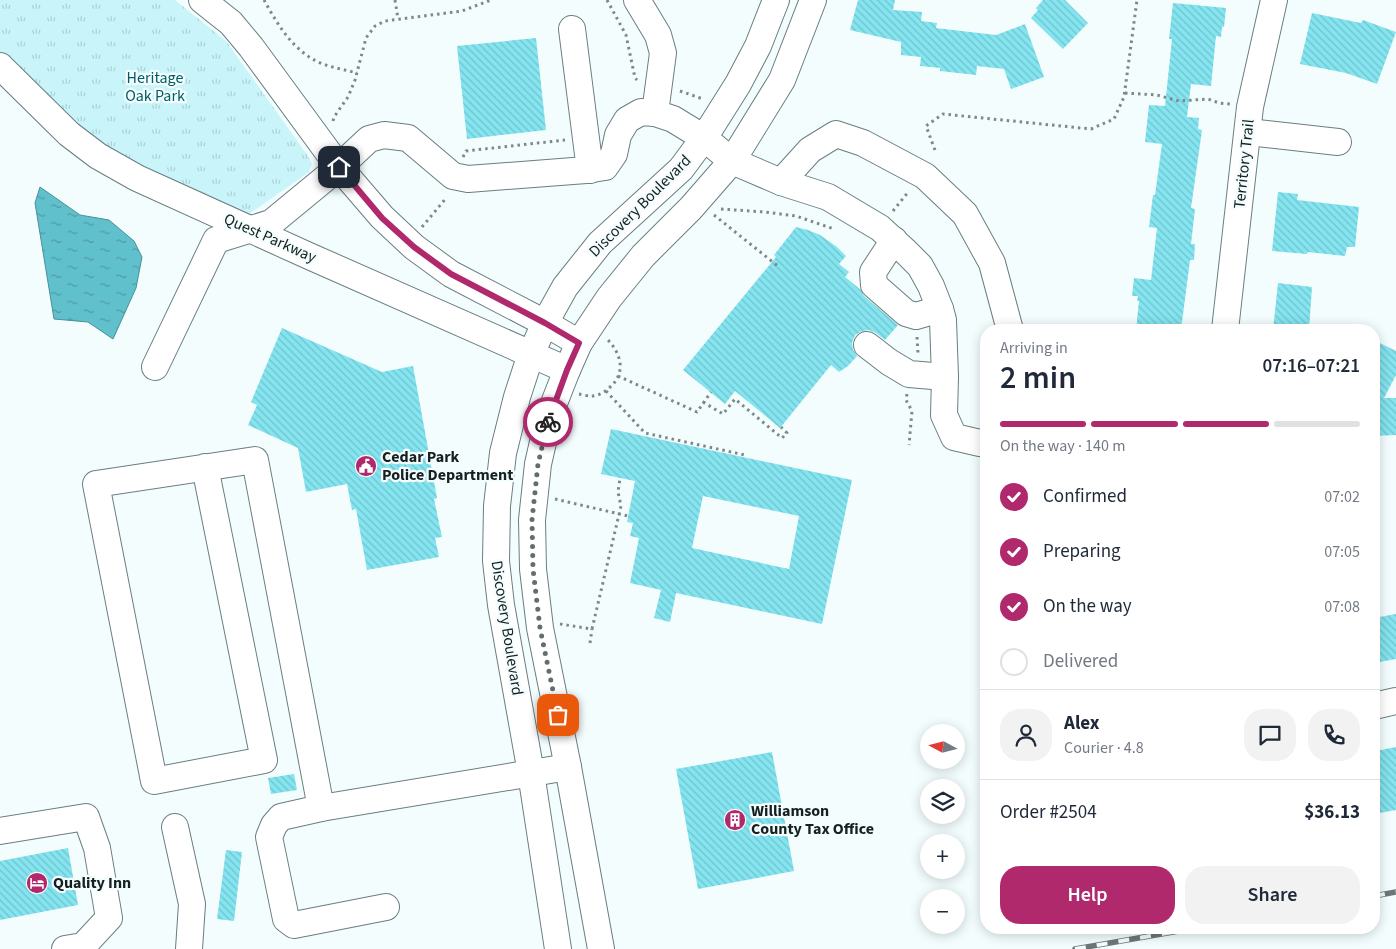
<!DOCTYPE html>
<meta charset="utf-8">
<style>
body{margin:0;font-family:"Source Sans 3",sans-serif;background:#f2f2f3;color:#1f2937;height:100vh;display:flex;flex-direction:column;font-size:19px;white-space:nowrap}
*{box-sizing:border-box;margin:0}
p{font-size:16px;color:#747a83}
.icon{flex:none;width:28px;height:28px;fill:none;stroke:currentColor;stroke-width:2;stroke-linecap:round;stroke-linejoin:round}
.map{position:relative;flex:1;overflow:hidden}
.sheet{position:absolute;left:980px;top:324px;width:400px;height:610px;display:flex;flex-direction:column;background:#fff;border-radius:20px;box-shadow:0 2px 12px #0003}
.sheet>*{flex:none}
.needle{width:32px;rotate:277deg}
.buttons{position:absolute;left:920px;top:724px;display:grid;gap:10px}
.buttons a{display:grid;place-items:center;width:45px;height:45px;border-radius:50%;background:#fff;box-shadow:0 2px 12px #0003;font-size:25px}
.pin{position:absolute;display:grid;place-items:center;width:42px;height:42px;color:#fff;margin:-21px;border-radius:10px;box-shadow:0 2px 8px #0006}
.courier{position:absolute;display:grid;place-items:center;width:50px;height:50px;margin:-25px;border:4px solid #b0296c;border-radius:50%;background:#fff;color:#222;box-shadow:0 1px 6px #0007}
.summary em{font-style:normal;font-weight:600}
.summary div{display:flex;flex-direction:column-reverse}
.summary{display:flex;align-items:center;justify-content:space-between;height:85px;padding:0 20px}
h1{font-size:32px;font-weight:600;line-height:38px}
.bar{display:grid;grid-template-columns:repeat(4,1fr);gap:8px 5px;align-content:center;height:60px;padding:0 20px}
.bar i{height:6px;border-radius:4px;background:#e0e1e3}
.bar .selected{background:#b0296c}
.bar p{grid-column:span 4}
.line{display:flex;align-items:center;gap:12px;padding:0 20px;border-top:1px solid #e0e1e3}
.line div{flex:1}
.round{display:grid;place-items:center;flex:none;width:52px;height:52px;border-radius:20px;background:#f2f2f3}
ol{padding:0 20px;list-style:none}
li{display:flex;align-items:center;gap:15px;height:55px}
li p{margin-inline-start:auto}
li .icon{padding:5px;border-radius:50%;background:#b0296c;color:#fff;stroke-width:4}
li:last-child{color:#747a83}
li i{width:28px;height:28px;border:2px solid #e0e1e3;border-radius:50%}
.action{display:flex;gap:10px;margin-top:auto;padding:10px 20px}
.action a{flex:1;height:58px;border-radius:20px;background:#b0296c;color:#fff;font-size:20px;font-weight:600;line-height:58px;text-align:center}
.action a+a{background:#f2f2f3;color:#1f2937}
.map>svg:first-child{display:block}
.grass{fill:url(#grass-tufts)}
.water{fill:url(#water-ripples);stroke:#4a9099}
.building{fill:url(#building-back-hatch);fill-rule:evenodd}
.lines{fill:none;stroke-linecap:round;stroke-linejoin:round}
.minor-casing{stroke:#697e80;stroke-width:28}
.path{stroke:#7e8889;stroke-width:3;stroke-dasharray:2.5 4;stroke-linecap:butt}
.minor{stroke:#fff;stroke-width:26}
.rail-casing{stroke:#6d7677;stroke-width:5.5}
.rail{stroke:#f3fdfe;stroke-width:4;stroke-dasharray:11;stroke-linecap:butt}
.done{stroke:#646d6e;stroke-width:5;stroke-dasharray:0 9}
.route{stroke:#b0296c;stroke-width:6}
.labels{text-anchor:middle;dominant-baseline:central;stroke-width:4.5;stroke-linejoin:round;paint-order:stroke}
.park-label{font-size:16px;fill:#025c64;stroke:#f3fdfe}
.street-label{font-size:16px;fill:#172021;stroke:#f3fdfe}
.poi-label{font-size:16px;font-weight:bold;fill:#172021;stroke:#f3fdfe;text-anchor:start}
</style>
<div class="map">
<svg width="1396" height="949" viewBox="0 0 1396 949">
<defs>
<pattern id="grass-tufts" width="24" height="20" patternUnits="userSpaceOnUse" patternTransform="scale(1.25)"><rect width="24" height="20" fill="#c9f5fa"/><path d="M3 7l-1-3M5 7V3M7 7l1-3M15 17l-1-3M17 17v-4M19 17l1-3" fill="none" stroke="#acd2d6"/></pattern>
<pattern id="water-ripples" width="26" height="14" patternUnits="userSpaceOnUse" patternTransform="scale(1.25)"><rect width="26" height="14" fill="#60c0cc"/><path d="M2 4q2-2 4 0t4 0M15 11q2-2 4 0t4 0" fill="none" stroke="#4e9ca5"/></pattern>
<pattern id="building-back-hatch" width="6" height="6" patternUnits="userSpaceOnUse" patternTransform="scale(1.25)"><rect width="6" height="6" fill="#84e4ef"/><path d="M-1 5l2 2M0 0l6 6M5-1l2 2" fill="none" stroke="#71c3cd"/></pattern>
</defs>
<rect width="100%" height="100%" fill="#f3fdfe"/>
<polygon class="grass" points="0,0 175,0 226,41 308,156 312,164 309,172 248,215 116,159 74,125 0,52"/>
<polygon class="water" points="40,187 80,215 109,220 134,241 142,257 136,288 113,339 88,322 54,319 35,203"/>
<g class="building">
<polygon points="858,0 895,0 893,10 922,12 921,21 937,23 936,28 996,35 1025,24 1044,77 1011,89 1004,69 977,66 976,75 940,71 940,68 920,66 921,57 901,55 901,42 850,30"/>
<polygon points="1043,0 1065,0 1088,23 1063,49 1031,18 1038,10 1036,8"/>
<polygon points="1173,3 1226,8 1224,27 1222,27 1221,37 1216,36 1211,86 1191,84 1187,117 1199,118 1198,129 1202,130 1191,208 1195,209 1191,244 1195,244 1194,260 1190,260 1181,330 1136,330 1139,301 1137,301 1138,296 1132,296 1134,278 1151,280 1157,228 1149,227 1153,195 1155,195 1162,144 1145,142 1149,105 1165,106 1172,39 1169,39"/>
<polygon points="1312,13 1361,23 1363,20 1396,32 1377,84 1346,73 1300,64"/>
<polygon points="536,38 546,130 467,139 457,46"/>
<polygon points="1278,192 1298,194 1297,200 1359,207 1355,247 1347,247 1345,256 1308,252 1307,254 1272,251"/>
<polygon points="796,227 808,230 820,235 837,247 846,256 839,264 849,272 845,277 861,290 864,296 898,325 885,340 876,333 869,330 862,331 855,335 852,343 853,350 858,357 866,363 857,356 848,366 839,372 831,365 780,428 735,391 725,404 683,370 776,257 774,255"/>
<polygon points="1278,283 1312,287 1309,330 1273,330"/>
<polygon points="282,328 382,372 413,366 437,498 434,499 442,537 435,538 439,557 367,570 356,509 352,510 347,484 306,492 298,448 248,425 257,405 251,402"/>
<polygon points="1374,340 1396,351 1396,375 1384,398 1396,398 1396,435 1374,436"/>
<path d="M611,429L852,480L822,624L676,593L670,622L654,618L661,590L630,583L639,538L630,536L633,523L627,522L635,481L601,474ZM703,496L799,516L789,569L692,548Z"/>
<polygon points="1396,614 1396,659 1374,663 1374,618"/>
<polygon points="1396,747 1396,810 1374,814 1374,757 1377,757 1376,751"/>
<polygon points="772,752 794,871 698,889 676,769"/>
<polygon points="294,774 297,790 271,794 268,778"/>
<polygon points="68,848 78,905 0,920 0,861"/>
<polygon points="226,850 242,852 234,921 217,919"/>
</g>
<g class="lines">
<g class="minor-casing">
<g id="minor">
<polyline points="202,0 231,23 251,47 339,167 382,217 414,247 451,274 545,323 579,343"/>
<polyline points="637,0 658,35 663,53 655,113"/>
<polyline points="572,29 590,170"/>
<polyline points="0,66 69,134 98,156 137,178 309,256 567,370"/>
<polyline points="1248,132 1338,142"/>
<polyline points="781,182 810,150 836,134 863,143 925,176 965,214 992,263 1010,330"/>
<polyline points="894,240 873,272 874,285 906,313 916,316 940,309"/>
<polyline points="1225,330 1250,107 1274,0"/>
<polyline points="867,345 889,362 909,374 945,377"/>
<polyline points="155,367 216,240 271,223 339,167 369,139 384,135 408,138 453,176 468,179 586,170 605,167 614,154 618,135 627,120 641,112 655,113 673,119 704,138 732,161 781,182 828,197 880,228 904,250 920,266 931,286 940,309 943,320 945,377 944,415 954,437 980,443 986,441"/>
<polyline points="205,467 264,760 154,781 96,484 255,460 321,808 568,767"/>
<polyline points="1374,706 1396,701"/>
<polyline points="321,808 281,817 274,825 269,837 286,919 294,925 386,907"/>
<polyline points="175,827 192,904 189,949"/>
<polyline points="0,831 86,817 97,848 109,918 83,946 65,949"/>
<polyline points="558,949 531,773 501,605 496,561 497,506 503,453 517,397 531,354 545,323 565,287 600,243 681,169 704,138 738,84 758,46 776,0"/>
<polyline points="601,949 568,767 540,628 533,569 532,520 538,464 549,416 567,370 579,343 609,298 643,256 691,208 732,161 782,80 813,0"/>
</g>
</g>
<g class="path">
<path d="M264,0C278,25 294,53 323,64C334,68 346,70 357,73"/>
<polyline points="395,0 398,19"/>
<polyline points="607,0 626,35 635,78 637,80"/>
<polyline points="680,91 703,99"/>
<polyline points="1125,93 1157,95 1179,101 1208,99 1219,103 1230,104"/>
<polyline points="333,121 334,117 348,97 355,80 366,38 375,26 385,21 462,11 491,0"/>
<polyline points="935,150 926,126 943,114 1091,129 1114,119 1124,97 1137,0"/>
<polyline points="463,157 466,151 565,140"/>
<polyline points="721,209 765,212 796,216 834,229"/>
<polyline points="893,211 909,191"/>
<polyline points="714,215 779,267"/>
<polyline points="422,227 447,197"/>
<polyline points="917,337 918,353"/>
<polyline points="618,376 697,412 711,392"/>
<polyline points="606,391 645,433 745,455"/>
<path d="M579,394C583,395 588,396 591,396C598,396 605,392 609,388C627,373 621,353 607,339"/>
<polyline points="907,394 906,400 912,411 909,445"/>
<polyline points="703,402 723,414 735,399 782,438 787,433 781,427"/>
<polyline points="555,499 628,516"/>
<polyline points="560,624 592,629 621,506 618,492 620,478"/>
<polyline points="590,643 592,629"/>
</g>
<use href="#minor" class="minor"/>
<g class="rail-casing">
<g id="rail">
<polyline points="1374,896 1396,892"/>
<polyline points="1075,949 1196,928"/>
</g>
</g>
<use href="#rail" class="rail"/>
</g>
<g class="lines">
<polyline class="done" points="548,422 538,464 532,520 533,569 540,628 558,715"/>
<polyline class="route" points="339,167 382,218 414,247 451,274 545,323 579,343 567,370 548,422"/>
</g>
<defs>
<g id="civic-disc" transform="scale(1.125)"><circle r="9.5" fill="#b0296c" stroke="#f3fdfe"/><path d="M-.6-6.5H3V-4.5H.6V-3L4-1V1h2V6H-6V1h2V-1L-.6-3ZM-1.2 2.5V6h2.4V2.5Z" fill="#fff"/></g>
<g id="building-disc" transform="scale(1.125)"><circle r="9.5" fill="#b0296c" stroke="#f3fdfe"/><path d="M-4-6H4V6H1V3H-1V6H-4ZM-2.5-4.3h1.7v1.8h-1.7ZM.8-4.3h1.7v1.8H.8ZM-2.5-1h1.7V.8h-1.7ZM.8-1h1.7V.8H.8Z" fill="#fff"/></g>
<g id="hotel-disc" transform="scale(1.125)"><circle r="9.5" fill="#b0296c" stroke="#f3fdfe"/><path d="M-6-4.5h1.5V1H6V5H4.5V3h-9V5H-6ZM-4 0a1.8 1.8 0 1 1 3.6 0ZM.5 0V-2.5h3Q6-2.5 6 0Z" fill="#fff"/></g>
</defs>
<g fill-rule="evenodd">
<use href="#civic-disc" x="366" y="466"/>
<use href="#building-disc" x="735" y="820"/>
<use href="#hotel-disc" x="37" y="883"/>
</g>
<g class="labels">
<g class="park-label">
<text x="155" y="78">Heritage<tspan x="155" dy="18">Oak Park</tspan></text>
</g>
<g class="street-label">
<text transform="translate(1244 164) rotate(-84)">Territory Trail</text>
<text transform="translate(640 206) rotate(-45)">Discovery Boulevard</text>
<text transform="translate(270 238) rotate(24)">Quest Parkway</text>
<text transform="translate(507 628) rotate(81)">Discovery Boulevard</text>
</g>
<g class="poi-label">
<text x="382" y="457">Cedar Park<tspan x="382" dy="18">Police Department</tspan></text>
<text x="751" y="811">Williamson<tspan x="751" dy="18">County Tax Office</tspan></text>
<text x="53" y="883">Quality Inn</text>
</g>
</g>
</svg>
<div class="buttons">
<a><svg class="needle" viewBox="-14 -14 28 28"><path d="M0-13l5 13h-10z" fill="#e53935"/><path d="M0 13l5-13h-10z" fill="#747a83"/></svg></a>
<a><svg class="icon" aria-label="layers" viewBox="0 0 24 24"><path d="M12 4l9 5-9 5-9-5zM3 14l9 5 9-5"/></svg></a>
<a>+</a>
<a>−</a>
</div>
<div class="pin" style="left:558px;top:715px;background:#ea580c"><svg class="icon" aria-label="bag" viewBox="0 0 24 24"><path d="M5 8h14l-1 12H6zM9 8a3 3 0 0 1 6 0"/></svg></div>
<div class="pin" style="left:339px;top:167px;background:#1f2937"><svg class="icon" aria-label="home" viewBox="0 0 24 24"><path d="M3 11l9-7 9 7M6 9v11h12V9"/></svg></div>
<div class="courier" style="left:548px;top:422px"><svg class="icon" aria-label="bike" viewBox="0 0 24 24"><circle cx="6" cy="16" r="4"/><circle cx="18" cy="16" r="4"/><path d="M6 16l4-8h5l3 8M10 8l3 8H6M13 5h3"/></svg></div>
<section class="sheet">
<div class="summary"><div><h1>2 min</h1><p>Arriving in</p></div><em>07:16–07:21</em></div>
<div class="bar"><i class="selected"></i><i class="selected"></i><i class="selected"></i><i></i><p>On the way · 140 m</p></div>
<ol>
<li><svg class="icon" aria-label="check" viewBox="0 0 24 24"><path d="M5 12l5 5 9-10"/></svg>Confirmed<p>07:02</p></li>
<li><svg class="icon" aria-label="check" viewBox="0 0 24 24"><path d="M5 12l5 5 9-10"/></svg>Preparing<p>07:05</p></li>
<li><svg class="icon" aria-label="check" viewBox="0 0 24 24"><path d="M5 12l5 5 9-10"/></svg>On the way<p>07:08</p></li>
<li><i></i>Delivered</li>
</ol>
<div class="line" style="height:90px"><a class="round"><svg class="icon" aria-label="person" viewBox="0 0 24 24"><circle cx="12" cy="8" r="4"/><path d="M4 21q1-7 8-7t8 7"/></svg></a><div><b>Alex</b><p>Courier · 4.8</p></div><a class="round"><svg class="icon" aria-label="chat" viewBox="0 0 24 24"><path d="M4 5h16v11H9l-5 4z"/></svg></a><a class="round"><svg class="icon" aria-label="phone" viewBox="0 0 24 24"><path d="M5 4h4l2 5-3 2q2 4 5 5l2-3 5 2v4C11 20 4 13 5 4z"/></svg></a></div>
<div class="line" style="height:65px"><div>Order #2504</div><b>$36.13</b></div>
<div class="action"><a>Help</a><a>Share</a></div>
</section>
</div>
